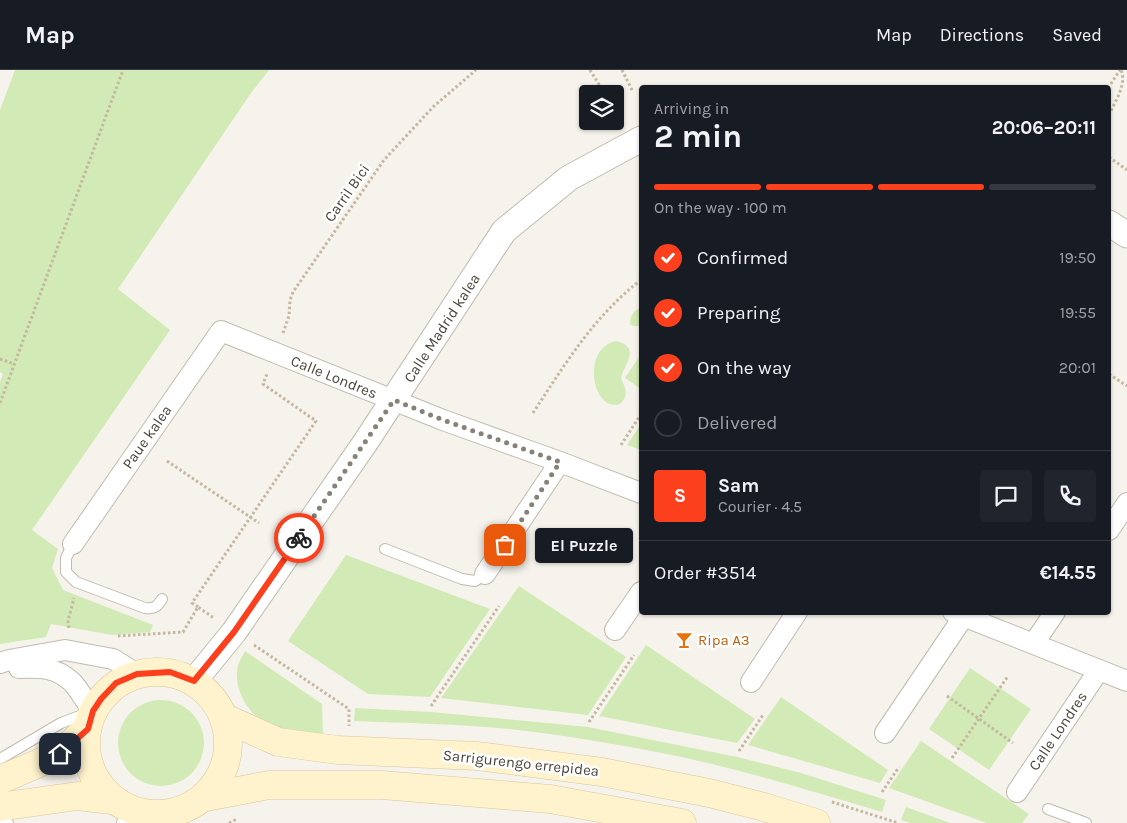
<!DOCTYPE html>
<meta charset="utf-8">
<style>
body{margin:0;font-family:Karla,sans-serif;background:#20242c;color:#f1f3f6;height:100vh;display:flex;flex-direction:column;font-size:19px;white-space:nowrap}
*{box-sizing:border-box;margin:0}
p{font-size:16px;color:#9ea1a6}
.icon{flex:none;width:28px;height:28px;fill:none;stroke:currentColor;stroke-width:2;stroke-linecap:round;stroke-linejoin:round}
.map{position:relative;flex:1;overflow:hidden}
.panel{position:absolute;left:639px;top:15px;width:472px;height:530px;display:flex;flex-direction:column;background:#171b24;border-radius:5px;box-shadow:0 1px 4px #0004}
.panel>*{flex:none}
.buttons{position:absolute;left:579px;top:15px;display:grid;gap:10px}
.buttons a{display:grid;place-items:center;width:45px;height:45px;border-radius:5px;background:#171b24;box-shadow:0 1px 4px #0004;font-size:25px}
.pin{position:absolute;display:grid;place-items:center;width:42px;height:42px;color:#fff;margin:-21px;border-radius:10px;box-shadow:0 2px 8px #0006}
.courier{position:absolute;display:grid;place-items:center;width:50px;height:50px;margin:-25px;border:4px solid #fc3f1d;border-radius:50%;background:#fff;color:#222;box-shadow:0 1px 6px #0007}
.bubble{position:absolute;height:35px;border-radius:5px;background:#171b24;box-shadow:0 1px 4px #0004;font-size:16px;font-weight:700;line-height:35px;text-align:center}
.headline em{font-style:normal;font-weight:700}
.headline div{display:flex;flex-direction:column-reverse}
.headline{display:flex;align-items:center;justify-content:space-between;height:85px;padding:0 15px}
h1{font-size:32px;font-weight:700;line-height:38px}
.bar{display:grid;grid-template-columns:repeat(4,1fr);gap:8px 5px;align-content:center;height:60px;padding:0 15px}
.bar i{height:6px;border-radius:4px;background:#363941}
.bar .current{background:#fc3f1d}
.bar p{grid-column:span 4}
.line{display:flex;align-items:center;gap:12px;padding:0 15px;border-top:1px solid #363941}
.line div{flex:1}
.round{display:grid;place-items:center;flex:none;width:52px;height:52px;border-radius:5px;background:#20242c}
ol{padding:0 15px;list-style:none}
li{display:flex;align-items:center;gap:15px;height:55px}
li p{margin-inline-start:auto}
li .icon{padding:5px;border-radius:50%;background:#fc3f1d;color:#fff;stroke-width:4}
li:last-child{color:#9ea1a6}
li i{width:28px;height:28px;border:2px solid #363941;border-radius:50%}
header{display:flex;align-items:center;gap:30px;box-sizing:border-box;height:70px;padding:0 25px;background:#171b24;border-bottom:1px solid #363941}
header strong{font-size:24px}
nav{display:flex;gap:28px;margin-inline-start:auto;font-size:18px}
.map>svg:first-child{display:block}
.green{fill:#d2eab5}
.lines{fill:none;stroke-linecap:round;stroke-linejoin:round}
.service-casing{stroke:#c2bbae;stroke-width:12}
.minor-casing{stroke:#c2bbae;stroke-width:22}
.tertiary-casing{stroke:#c2bbae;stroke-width:27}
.secondary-casing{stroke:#d6c79b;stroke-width:29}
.path{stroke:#c4b79f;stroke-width:3;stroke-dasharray:2.5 2.5;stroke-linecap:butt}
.service{stroke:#fff;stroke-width:10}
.minor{stroke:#fff;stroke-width:20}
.tertiary{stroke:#fff;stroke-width:25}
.secondary{stroke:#fff3cd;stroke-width:28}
.done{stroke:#878178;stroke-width:5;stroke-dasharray:0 9}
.route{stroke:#fc3f1d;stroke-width:6}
.labels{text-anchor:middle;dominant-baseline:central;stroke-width:5;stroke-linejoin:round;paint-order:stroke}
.street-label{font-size:15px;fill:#4b4439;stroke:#fff}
.food-label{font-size:15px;fill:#c56008;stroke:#fff;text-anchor:start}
</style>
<header>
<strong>Map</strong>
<nav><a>Map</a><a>Directions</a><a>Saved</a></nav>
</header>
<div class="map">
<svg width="1127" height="753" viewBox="0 0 1127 753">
<rect width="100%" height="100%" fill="#f6f3ec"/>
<g class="green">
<polygon points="15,0 269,0 251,23 118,219 170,260 32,460 58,479 52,498 63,520 153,555 150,562 112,565 51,554 46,567 0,574 0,312 3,304 0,302 0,40"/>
<path d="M638,239H641V256H633L630,254C629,249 633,241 638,239Z"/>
<path d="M616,271C642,277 624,294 621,308C625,319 630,324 620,334C593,343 580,279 616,271Z"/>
<polygon points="641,284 641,319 625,308"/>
<polygon points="641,354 641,380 627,375"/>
<polygon points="346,485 490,539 430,627 368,624 288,571"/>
<polygon points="519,516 626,587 588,645 441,628"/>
<polygon points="646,575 755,649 737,673 599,646"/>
<path d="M245,581L322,634L323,666C307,664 272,658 260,649C244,638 233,614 238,595C240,590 243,585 245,581Z"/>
<polygon points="970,598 1031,639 989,700 929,659"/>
<polygon points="781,627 888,700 880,713 748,675"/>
<circle cx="161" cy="673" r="43"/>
<path d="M355,638L431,642L588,657L737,687L801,703L886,730L882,742C814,722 747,701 677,686C622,675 565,665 509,659C458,654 406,653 354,651Z"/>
<polygon points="921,671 1029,744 1022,753 987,753 889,718"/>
<polygon points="906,737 950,753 910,753 901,750"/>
</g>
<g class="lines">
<g class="service-casing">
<g id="service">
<path d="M73,474L66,488V502L76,512L145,538C154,539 157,537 162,529"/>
<polyline points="385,479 462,509 475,511 485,504"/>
<polyline points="0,689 61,653 93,641"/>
<polyline points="1048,739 1086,753"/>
<polyline points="0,751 8,753"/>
</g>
</g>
<g class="minor-casing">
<g id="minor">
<polyline points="1109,460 1127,433"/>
<polyline points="73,474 221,261 443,350 560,392 641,423"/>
<polyline points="485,504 560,392"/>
<polyline points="953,542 1127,611"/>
<polyline points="615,560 641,522"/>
<polyline points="1034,573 1055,542"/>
<polyline points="0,593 9,590 65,580 113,589 137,604"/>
<path d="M19,598C40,597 56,597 72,612C79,619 86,633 93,641"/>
<polyline points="751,612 797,542"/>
<polyline points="885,663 964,546"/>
<polyline points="1017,722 1099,600"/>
<polyline points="127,753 133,741"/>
</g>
</g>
<g class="tertiary-casing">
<g id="tertiary">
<polyline points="1109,153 1127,165"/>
<polyline points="194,611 234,562 365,373 504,161 569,108 641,69"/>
</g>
</g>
<g class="secondary-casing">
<g id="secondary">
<circle cx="157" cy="673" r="71"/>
<polyline points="225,648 278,672 338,680 477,686 602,702 709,723 764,737 816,753"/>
<polyline points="0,710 60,684 87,659"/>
<polyline points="206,727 269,715 382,715 550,729 682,753"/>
<polyline points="0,737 77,726 112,730"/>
</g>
</g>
<g class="path">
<polyline points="590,0 605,24"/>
<polyline points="622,0 633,22"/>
<polyline points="1108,18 1120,0"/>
<path d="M1109,45C1115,31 1127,15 1121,0"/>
<polyline points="1109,87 1127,100"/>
<polyline points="283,263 289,246 290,230 293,222 384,90 433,37 476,0"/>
<polyline points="0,289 14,294"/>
<polyline points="1109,304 1127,316"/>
<polyline points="0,333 123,0"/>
<path d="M533,343C565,294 594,246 641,210"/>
<polyline points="621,375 641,344"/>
<polyline points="167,391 259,453"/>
<polyline points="198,537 192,533 316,351 263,314 267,304"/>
<polyline points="69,558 68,551 74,528"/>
<polyline points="118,566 183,562 198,537 214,548"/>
<polyline points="254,575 349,639 349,656"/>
<polyline points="947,626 1013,673"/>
<polyline points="431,636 499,536"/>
<polyline points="589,652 634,585"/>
<polyline points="739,681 763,645"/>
<polyline points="952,688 1008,606"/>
<polyline points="882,722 899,697"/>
<polyline points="832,732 898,753"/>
<polyline points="229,753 237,749"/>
</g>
<use href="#service" class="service"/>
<use href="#minor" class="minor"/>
<use href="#tertiary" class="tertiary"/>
<use href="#secondary" class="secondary"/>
</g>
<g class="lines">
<polyline class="done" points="299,468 394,330 443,350 560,392 505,475"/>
<polyline class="route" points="60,684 88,659 93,641 101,629 116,613 137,604 170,602 194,611 234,562 299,468"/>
</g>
<defs>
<g id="bar-bare" transform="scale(1.35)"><path d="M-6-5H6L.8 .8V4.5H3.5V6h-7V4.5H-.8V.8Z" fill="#e8710a" stroke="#fff" stroke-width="2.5" paint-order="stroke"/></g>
</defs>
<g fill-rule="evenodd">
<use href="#bar-bare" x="684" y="570"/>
</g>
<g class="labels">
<g class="street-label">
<text transform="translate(347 123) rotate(-55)">Carril Bici</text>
<text transform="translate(442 258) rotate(-57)">Calle Madrid kalea</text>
<text transform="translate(334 307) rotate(22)">Calle Londres</text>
<text transform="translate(147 367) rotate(-55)">Paue kalea</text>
<text transform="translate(1058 661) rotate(-56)">Calle Londres</text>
<text transform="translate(521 693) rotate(6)">Sarrigurengo errepidea</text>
</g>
<g class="food-label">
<text x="698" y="570">Ripa A3</text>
</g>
</g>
</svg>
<div class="buttons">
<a><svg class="icon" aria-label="layers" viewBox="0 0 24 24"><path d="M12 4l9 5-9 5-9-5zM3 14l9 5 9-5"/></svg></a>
</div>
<div class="pin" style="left:505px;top:475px;background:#ea580c"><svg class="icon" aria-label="bag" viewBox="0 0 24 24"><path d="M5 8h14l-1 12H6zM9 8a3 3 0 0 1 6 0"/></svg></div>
<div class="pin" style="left:60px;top:684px;background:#1f2937"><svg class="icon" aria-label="home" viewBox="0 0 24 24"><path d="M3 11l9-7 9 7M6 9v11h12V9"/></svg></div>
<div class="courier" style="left:299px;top:468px"><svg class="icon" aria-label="bike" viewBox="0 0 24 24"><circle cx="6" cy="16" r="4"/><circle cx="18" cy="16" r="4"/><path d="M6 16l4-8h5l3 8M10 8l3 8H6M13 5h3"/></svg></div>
<div class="bubble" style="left:535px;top:458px;width:98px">El Puzzle</div>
<section class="panel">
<div class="headline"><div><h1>2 min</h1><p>Arriving in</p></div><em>20:06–20:11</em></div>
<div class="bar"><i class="current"></i><i class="current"></i><i class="current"></i><i></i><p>On the way · 100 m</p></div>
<ol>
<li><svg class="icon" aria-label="check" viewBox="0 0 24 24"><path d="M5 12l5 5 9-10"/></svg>Confirmed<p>19:50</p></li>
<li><svg class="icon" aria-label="check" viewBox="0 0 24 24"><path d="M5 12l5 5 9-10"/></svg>Preparing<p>19:55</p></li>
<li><svg class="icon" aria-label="check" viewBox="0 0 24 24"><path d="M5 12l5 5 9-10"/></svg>On the way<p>20:01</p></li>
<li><i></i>Delivered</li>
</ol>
<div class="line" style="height:90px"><b class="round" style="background:#fc3f1d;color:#fff">S</b><div><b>Sam</b><p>Courier · 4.5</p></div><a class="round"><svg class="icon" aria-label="chat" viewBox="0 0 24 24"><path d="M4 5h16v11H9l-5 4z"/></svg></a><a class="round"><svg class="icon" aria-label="phone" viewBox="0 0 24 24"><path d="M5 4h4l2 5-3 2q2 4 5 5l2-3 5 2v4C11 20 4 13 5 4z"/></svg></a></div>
<div class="line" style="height:65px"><div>Order #3514</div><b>€14.55</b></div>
</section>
</div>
